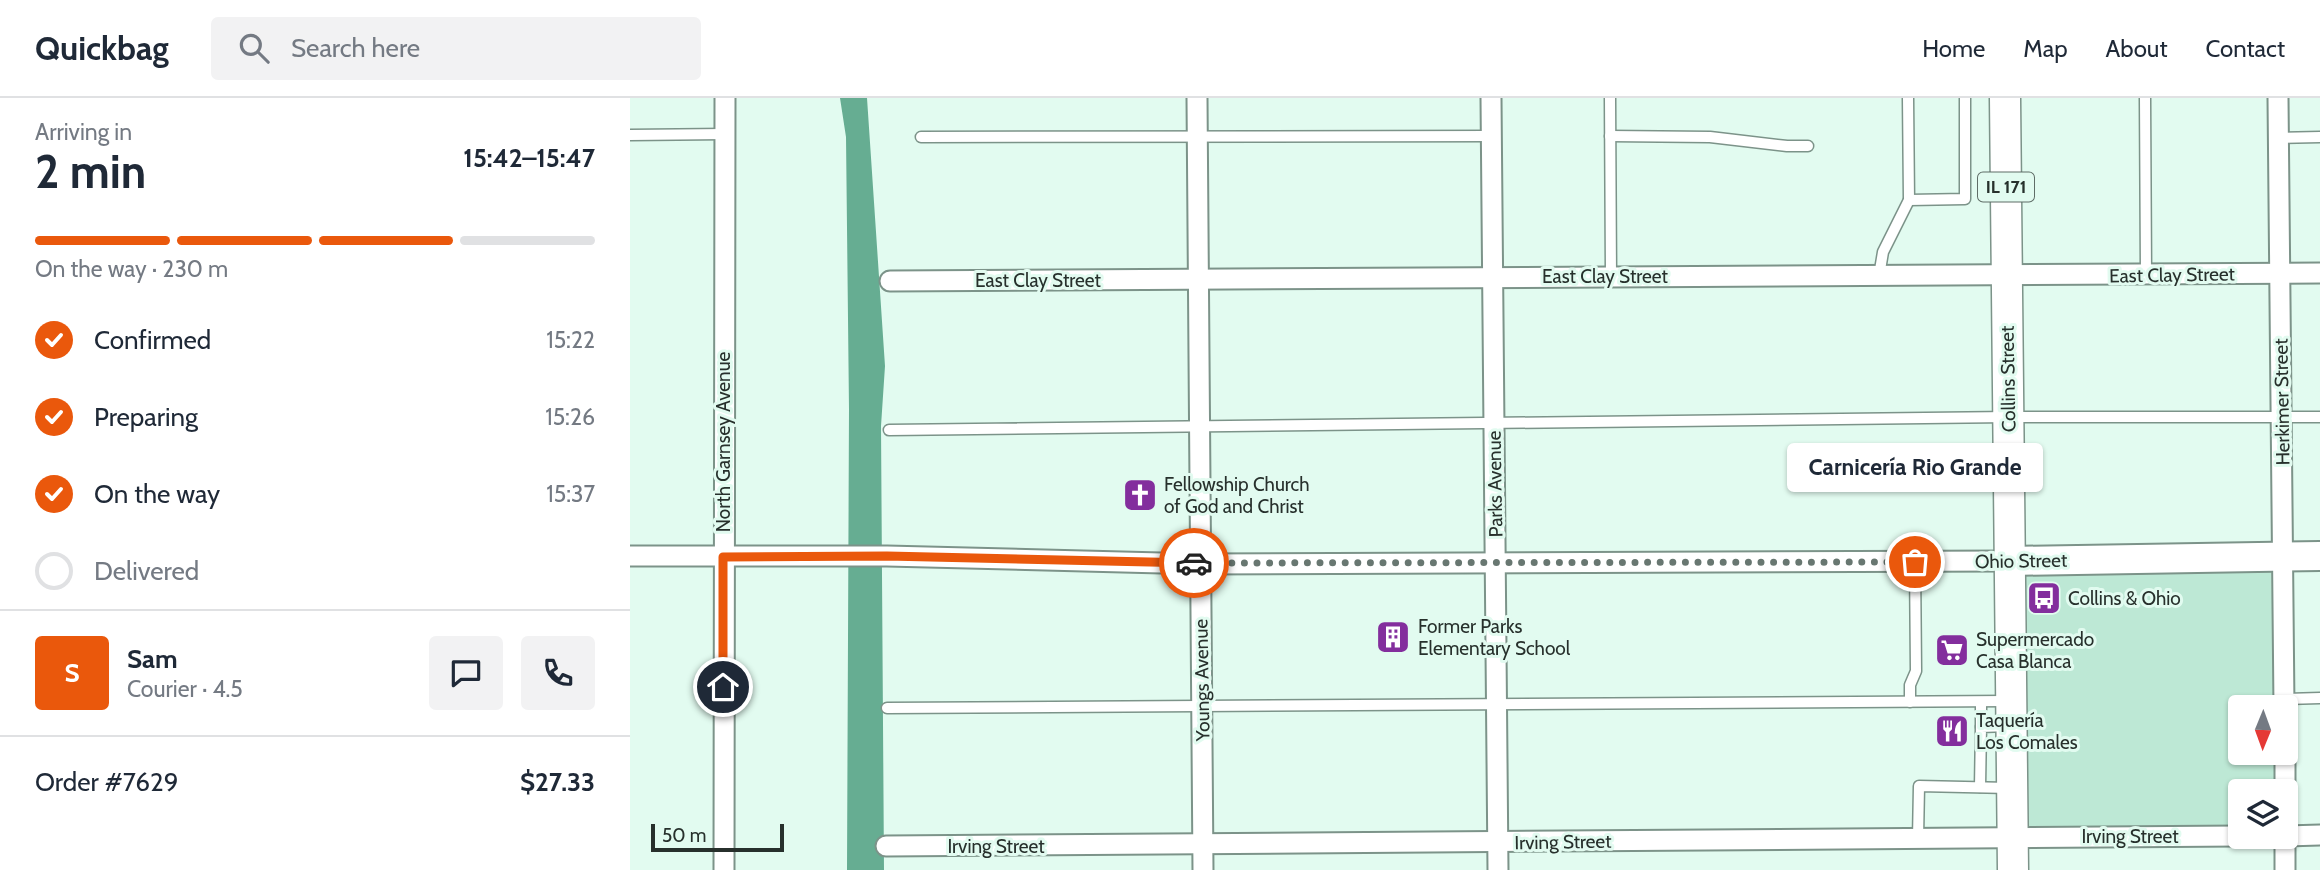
<!DOCTYPE html>
<meta charset="utf-8">
<style>
body{margin:0;font-family:Cabin,sans-serif;background:#f2f2f3;color:#1f2937;height:100vh;display:flex;flex-direction:column;font-size:26px;white-space:nowrap}
*{box-sizing:border-box;margin:0}
p{font-size:23px;color:#747a83}
.icon{flex:none;width:38px;height:38px;fill:none;stroke:currentColor;stroke-width:2;stroke-linecap:round;stroke-linejoin:round}
.map{position:relative;flex:1;overflow:hidden}
.sheet{display:flex;flex-direction:column;background:#fff;width:630px}
.sheet>*{flex:none}
.needle{width:46px;rotate:181deg}
.controls{position:absolute;left:1598px;top:597px;display:grid;gap:14px}
.controls a{display:grid;place-items:center;width:70px;height:70px;border-radius:7px;background:#fff;box-shadow:0 2px 5px #0004;font-size:35px}
.scale{position:absolute;left:21px;bottom:18px;width:133px;box-sizing:border-box;padding-left:7px;border:4px solid #27302c;border-top:0;font-size:19px;line-height:24px;white-space:nowrap;color:#27302c;-webkit-text-stroke:5px #e2fbf0;paint-order:stroke}
.pin{position:absolute;display:grid;place-items:center;width:60px;height:60px;color:#fff;margin:-30px;border:4px solid #fff;border-radius:50%;box-shadow:0 2px 7px #0007}
.courier{position:absolute;display:grid;place-items:center;width:70px;height:70px;margin:-35px;border:5px solid #ea580c;border-radius:50%;background:#fff;color:#222;box-shadow:0 2px 9px #0007}
.bubble{position:absolute;height:49px;border-radius:7px;background:#fff;box-shadow:0 2px 5px #0004;font-size:23px;font-weight:700;line-height:49px;text-align:center}
.summary em{font-style:normal;font-weight:700}
.summary div{display:flex;flex-direction:column-reverse}
.summary{display:flex;align-items:center;justify-content:space-between;height:119px;padding:0 35px}
h1{font-size:46px;font-weight:700;line-height:52px}
.bar{display:grid;grid-template-columns:repeat(4,1fr);gap:10px 7px;align-content:center;height:84px;padding:0 35px}
.bar i{height:9px;border-radius:5px;background:#e0e1e3}
.bar .current{background:#ea580c}
.bar p{grid-column:span 4}
.line{display:flex;align-items:center;gap:18px;padding:0 35px;border-top:2px solid #e0e1e3}
.line div{flex:1}
.round{display:grid;place-items:center;flex:none;width:74px;height:74px;border-radius:7px;background:#f2f2f3}
ol{padding:0 35px;list-style:none}
li{display:flex;align-items:center;gap:21px;height:77px}
li p{margin-inline-start:auto}
li .icon{padding:7px;border-radius:50%;background:#ea580c;color:#fff;stroke-width:4}
li:last-child{color:#747a83}
li i{width:38px;height:38px;border:4px solid #e0e1e3;border-radius:50%}
header{display:flex;align-items:center;gap:42px;box-sizing:border-box;height:98px;padding:0 35px;background:#fff;border-bottom:2px solid #e0e1e3}
header strong{font-size:33px}
nav{display:flex;gap:38px;margin-inline-start:auto;font-size:24px}
.search{width:490px;height:63px;background:#f2f2f3;display:flex;align-items:center;gap:18px;box-sizing:border-box;padding:0 24px;border-radius:7px;color:#747a83;font-size:26px}
main{display:flex;flex:1;min-height:0}
.map>svg:first-child{display:block}
.green{fill:#bde8d5}
.water{fill:#66ad92}
.lines{fill:none;stroke-linecap:round;stroke-linejoin:round}
.lane-casing{stroke:#7c9389;stroke-width:13}
.street-casing{stroke:#7c9389;stroke-width:23}
.secondary-casing{stroke:#7c9389;stroke-width:32}
.primary-casing{stroke:#7c9389;stroke-width:33}
.lane{stroke:#fff;stroke-width:10}
.street{stroke:#fff;stroke-width:19}
.secondary{stroke:#fff;stroke-width:28}
.primary{stroke:#fff;stroke-width:30}
.done{stroke:#687771;stroke-width:7;stroke-dasharray:0 12.6}
.route{stroke:#ea580c;stroke-width:9}
.labels{text-anchor:middle;dominant-baseline:central;stroke-width:6;stroke-linejoin:round;paint-order:stroke}
.shield{fill:#e2fbf0;stroke:#5f6d67;stroke-width:2}
.shield-label{font-size:18px;font-weight:bold;fill:#27302c}
.street-label{font-size:19px;fill:#27302c;stroke:#e2fbf0}
.poi-label{font-size:19px;fill:#27302c;stroke:#e2fbf0;text-anchor:start}
</style>
<header>
<strong>Quickbag</strong>
<div class="search"><svg class="icon" aria-label="search" viewBox="0 0 24 24"><circle cx="10" cy="10" r="6"/><path d="M15 15l6 6"/></svg>Search here</div>
<nav><a>Home</a><a>Map</a><a>About</a><a>Contact</a></nav>
</header>
<main>
<section class="sheet">
<div class="summary"><div><h1>2 min</h1><p>Arriving in</p></div><em>15:42–15:47</em></div>
<div class="bar"><i class="current"></i><i class="current"></i><i class="current"></i><i></i><p>On the way · 230 m</p></div>
<ol>
<li><svg class="icon" aria-label="check" viewBox="0 0 24 24"><path d="M5 12l5 5 9-10"/></svg>Confirmed<p>15:22</p></li>
<li><svg class="icon" aria-label="check" viewBox="0 0 24 24"><path d="M5 12l5 5 9-10"/></svg>Preparing<p>15:26</p></li>
<li><svg class="icon" aria-label="check" viewBox="0 0 24 24"><path d="M5 12l5 5 9-10"/></svg>On the way<p>15:37</p></li>
<li><i></i>Delivered</li>
</ol>
<div class="line" style="height:126px"><b class="round" style="background:#ea580c;color:#fff">S</b><div><b>Sam</b><p>Courier · 4.5</p></div><a class="round"><svg class="icon" aria-label="chat" viewBox="0 0 24 24"><path d="M4 5h16v11H9l-5 4z"/></svg></a><a class="round"><svg class="icon" aria-label="phone" viewBox="0 0 24 24"><path d="M5 4h4l2 5-3 2q2 4 5 5l2-3 5 2v4C11 20 4 13 5 4z"/></svg></a></div>
<div class="line" style="height:91px"><div>Order #7629</div><b>$27.33</b></div>
</section>
<div class="map">
<svg width="1690" height="772" viewBox="0 0 1690 772">
<rect width="100%" height="100%" fill="#e2fbf0"/>
<polygon class="green" points="1641,463 1645,609 1610,609 1610,654 1646,655 1646,693 1610,693 1610,733 1386,736 1387,469"/>
<polygon class="water" points="210,0 237,0 255,268 251,328 254,772 217,772 219,311 216,39"/>
<g class="lines">
<g class="lane-casing">
<g id="lane">
<polyline points="980,0 981,179"/>
<polyline points="1515,0 1516,177"/>
<polyline points="0,37 95,36"/>
<polyline points="980,38 1080,39 1157,48 1178,48"/>
<polyline points="291,39 862,38"/>
<polyline points="1649,40 1690,39"/>
<polyline points="1279,102 1335,101 1335,0"/>
<polyline points="1249,178 1253,154 1279,102 1278,0"/>
<polyline points="259,332 1379,319 1690,319"/>
<polyline points="1654,601 1690,600"/>
<polyline points="1280,604 1280,587 1286,573 1285,464"/>
<polyline points="1351,604 1351,629"/>
<polyline points="257,610 1377,603"/>
<polyline points="1350,689 1351,629 1378,628"/>
<polyline points="1288,740 1289,688 1379,690"/>
</g>
</g>
<g class="street-casing">
<g id="street">
<polyline points="567,0 573,772"/>
<polyline points="861,0 868,772"/>
<polyline points="1648,0 1654,609"/>
<polyline points="260,183 1690,175"/>
<polyline points="0,458 257,458 570,466 1380,463"/>
<polyline points="1655,654 1655,693"/>
<polyline points="1655,738 1655,772"/>
<polyline points="1656,738 1690,737"/>
<polyline points="256,748 1610,738"/>
<polyline points="94,772 95,0"/>
</g>
</g>
<g class="secondary-casing">
<polyline id="secondary" points="1380,463 1690,458"/>
</g>
<g class="primary-casing">
<polyline id="primary" points="1375,0 1383,772"/>
</g>
<use href="#lane" class="lane"/>
<use href="#street" class="street"/>
<use href="#secondary" class="secondary"/>
<use href="#primary" class="primary"/>
</g>
<g class="lines">
<polyline class="done" points="564,465 1285,464"/>
<polyline class="route" points="93,589 93,459 257,458 564,465"/>
</g>
<defs>
<g id="church-square" transform="scale(1.75)"><rect x="-9" y="-9" width="18" height="18" rx="4" fill="#832e9d" stroke="#e2fbf0"/><path d="M-1.2-6h2.4v3.5h3.3v2.4h-3.3V6h-2.4V-.1h-3.3v-2.4h3.3Z" fill="#fff"/></g>
<g id="bus-square" transform="scale(1.75)"><rect x="-9" y="-9" width="18" height="18" rx="4" fill="#832e9d" stroke="#e2fbf0"/><path d="M-5-6H5V4H4V6H2V4H-2V6H-4V4H-5ZM-3.5-4V0h7V-4ZM-3.5 1.2v1.5H-2V1.2ZM2 1.2v1.5H3.5V1.2Z" fill="#fff"/></g>
<g id="building-square" transform="scale(1.75)"><rect x="-9" y="-9" width="18" height="18" rx="4" fill="#832e9d" stroke="#e2fbf0"/><path d="M-4-6H4V6H1V3H-1V6H-4ZM-2.5-4.3h1.7v1.8h-1.7ZM.8-4.3h1.7v1.8H.8ZM-2.5-1h1.7V.8h-1.7ZM.8-1h1.7V.8H.8Z" fill="#fff"/></g>
<g id="supermarket-square" transform="scale(1.75)"><rect x="-9" y="-9" width="18" height="18" rx="4" fill="#832e9d" stroke="#e2fbf0"/><path d="M-6-5.5h2.5l.6 2H6L4.5 2H-2.5L-4.4-4H-6ZM-1.5 3.2a1.3 1.3 0 1 0 .1 0ZM3 3.2a1.3 1.3 0 1 0 .1 0Z" fill="#fff"/></g>
<g id="restaurant-square" transform="scale(1.75)"><rect x="-9" y="-9" width="18" height="18" rx="4" fill="#832e9d" stroke="#e2fbf0"/><path d="M-5-6h1v4h1v-4h1v4h1v-4h1v5L-1.5 .5V6h-2V.5L-5-1ZM5-6V6H3V1.5H1.5Q1.5-4 5-6Z" fill="#fff"/></g>
</defs>
<g fill-rule="evenodd">
<use href="#church-square" x="510" y="397"/>
<use href="#bus-square" x="1414" y="500"/>
<use href="#building-square" x="763" y="539"/>
<use href="#supermarket-square" x="1322" y="552"/>
<use href="#restaurant-square" x="1322" y="633"/>
</g>
<g class="labels">
<rect class="shield" x="1348" y="74.5" width="56" height="29" rx="5"/>
<g class="shield-label">
<text x="1376" y="89">IL 171</text>
</g>
<g class="street-label">
<text transform="translate(1542 177) rotate(-1)">East Clay Street</text>
<text x="975" y="178">East Clay Street</text>
<text x="408" y="182">East Clay Street</text>
<text transform="translate(1378 281) rotate(-91)">Collins Street</text>
<text transform="translate(1652 304) rotate(-91)">Herkimer Street</text>
<text transform="translate(93 344) rotate(-90)">North Garnsey Avenue</text>
<text transform="translate(865 386) rotate(-91)">Parks Avenue</text>
<text transform="translate(1391 463) rotate(-1)">Ohio Street</text>
<text transform="translate(572 582) rotate(-91)">Youngs Avenue</text>
<text x="1500" y="738">Irving Street</text>
<text transform="translate(933 744) rotate(-1)">Irving Street</text>
<text x="366" y="748">Irving Street</text>
</g>
<g class="poi-label">
<text x="534" y="386">Fellowship Church<tspan x="534" dy="22">of God and Christ</tspan></text>
<text x="1438" y="500">Collins &amp; Ohio</text>
<text x="788" y="528">Former Parks<tspan x="788" dy="22">Elementary School</tspan></text>
<text x="1346" y="541">Supermercado<tspan x="1346" dy="22">Casa Blanca</tspan></text>
<text x="1346" y="622">Taquería<tspan x="1346" dy="22">Los Comales</tspan></text>
</g>
</g>
</svg>
<div class="controls">
<a><svg class="needle" viewBox="-14 -14 28 28"><path d="M0-13l5 13h-10z" fill="#e53935"/><path d="M0 13l5-13h-10z" fill="#747a83"/></svg></a>
<a><svg class="icon" aria-label="layers" viewBox="0 0 24 24"><path d="M12 4l9 5-9 5-9-5zM3 14l9 5 9-5"/></svg></a>
</div>
<div class="scale">50 m</div>
<div class="pin" style="left:1285px;top:464px;background:#ea580c"><svg class="icon" aria-label="bag" viewBox="0 0 24 24"><path d="M5 8h14l-1 12H6zM9 8a3 3 0 0 1 6 0"/></svg></div>
<div class="pin" style="left:93px;top:589px;background:#1f2937"><svg class="icon" aria-label="home" viewBox="0 0 24 24"><path d="M3 11l9-7 9 7M6 9v11h12V9"/></svg></div>
<div class="courier" style="left:564px;top:465px"><svg class="icon" aria-label="car" viewBox="0 0 24 24"><path d="M5 17H2v-5l4-1 3-4h7l3 4 3 1v5h-3M9 17h6M6 11h13"/><circle cx="7" cy="17" r="2"/><circle cx="17" cy="17" r="2"/></svg></div>
<div class="bubble" style="left:1157px;top:345px;width:256px">Carnicería Rio Grande</div>
</div>
</main>
